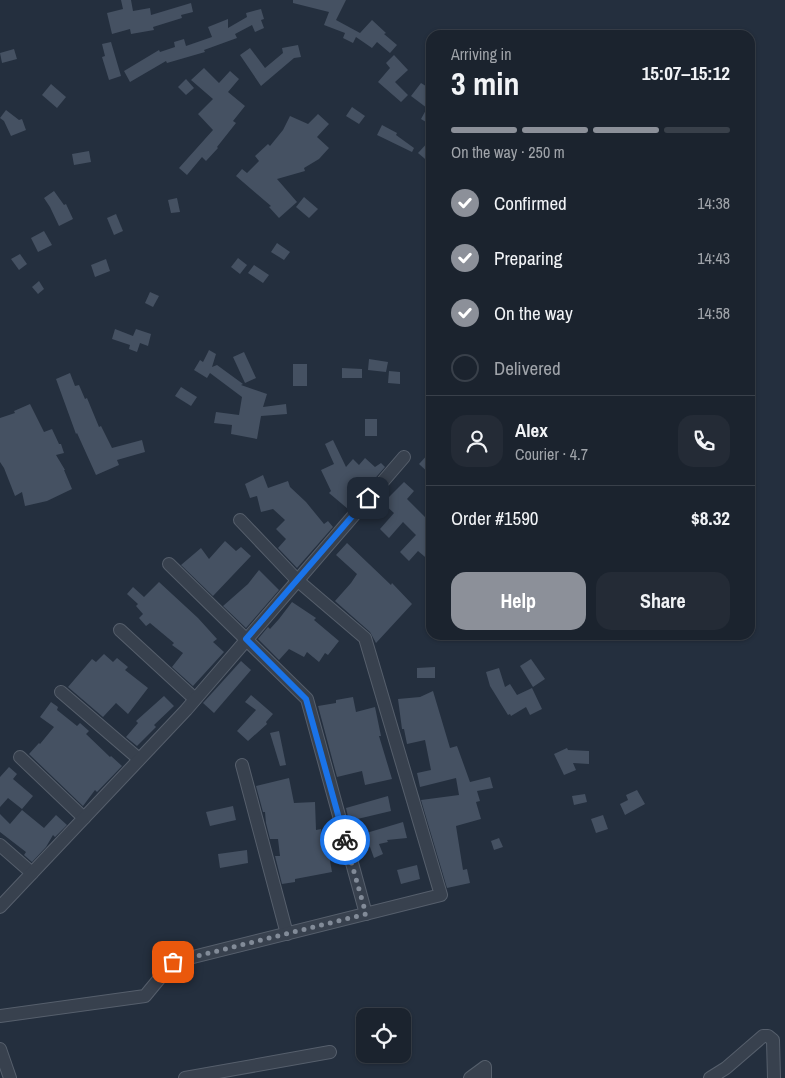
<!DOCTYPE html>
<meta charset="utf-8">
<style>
body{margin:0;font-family:"Archivo Narrow",sans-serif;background:#242b36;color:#f1f3f6;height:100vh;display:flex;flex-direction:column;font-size:19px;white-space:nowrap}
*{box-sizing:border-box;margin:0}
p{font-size:16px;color:#a0a4aa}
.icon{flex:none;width:28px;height:28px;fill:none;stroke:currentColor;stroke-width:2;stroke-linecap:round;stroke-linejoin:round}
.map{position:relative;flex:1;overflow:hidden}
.sheet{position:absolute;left:426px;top:30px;width:329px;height:610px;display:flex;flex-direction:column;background:#1b232e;border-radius:15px;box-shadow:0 1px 4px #0004,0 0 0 1px #39404a}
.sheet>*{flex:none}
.fabs{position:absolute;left:356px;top:1008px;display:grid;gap:10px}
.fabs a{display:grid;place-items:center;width:55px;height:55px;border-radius:10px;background:#1b232e;box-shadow:0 1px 4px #0004,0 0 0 1px #39404a;font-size:25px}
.pin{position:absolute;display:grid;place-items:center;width:42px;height:42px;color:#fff;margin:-21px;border-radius:10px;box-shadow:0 2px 8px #0006}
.courier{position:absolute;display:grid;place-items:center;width:50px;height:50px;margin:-25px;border:4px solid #1a73e8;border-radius:50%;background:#fff;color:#222;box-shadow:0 1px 6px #0007}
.summary em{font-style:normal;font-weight:700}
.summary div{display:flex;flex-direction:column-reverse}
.summary{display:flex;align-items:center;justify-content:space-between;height:85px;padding:0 25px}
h1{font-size:32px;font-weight:700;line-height:38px}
.bar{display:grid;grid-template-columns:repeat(4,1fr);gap:8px 5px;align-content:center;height:60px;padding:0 25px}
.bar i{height:6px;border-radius:4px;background:#39404a}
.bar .active{background:#8c9099}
.bar p{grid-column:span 4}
.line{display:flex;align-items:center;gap:12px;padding:0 25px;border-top:1px solid #39404a}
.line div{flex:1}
.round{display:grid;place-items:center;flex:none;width:52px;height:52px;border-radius:15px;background:#242b36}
ol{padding:0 25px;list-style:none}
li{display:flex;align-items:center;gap:15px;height:55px}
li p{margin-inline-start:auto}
li .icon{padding:5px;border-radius:50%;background:#8c9099;color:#fff;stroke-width:4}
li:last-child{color:#a0a4aa}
li i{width:28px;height:28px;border:2px solid #39404a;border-radius:50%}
.cta{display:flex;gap:10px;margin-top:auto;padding:10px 25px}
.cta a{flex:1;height:58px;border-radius:15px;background:#8c9099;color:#fff;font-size:20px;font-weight:700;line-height:58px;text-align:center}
.cta a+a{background:#242b36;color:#f1f3f6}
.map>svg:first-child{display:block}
.building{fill:#455162}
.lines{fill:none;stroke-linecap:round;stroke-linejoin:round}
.minor-casing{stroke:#565f6c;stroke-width:14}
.minor{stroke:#38414e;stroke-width:12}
.done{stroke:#828b98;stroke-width:5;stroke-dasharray:0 9}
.route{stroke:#1a73e8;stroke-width:6}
</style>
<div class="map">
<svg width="785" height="1078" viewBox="0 0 785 1078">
<rect width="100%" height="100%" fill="#242f3e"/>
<g class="building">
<polygon points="121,0 131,0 133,11 150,8 151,15 191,3 193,12 181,15 182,18 153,27 154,30 131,34 130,29 112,34 107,13 123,9"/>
<polygon points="293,0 346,0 336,20 360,33 372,20 386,33 384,34 397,45 390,53 377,42 372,48 356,37 353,43 343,38 345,33 324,25 329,12 293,3"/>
<polygon points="261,9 264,19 261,20 264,28 255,32 252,25 235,34 237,38 204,50 205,52 167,63 166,61 130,82 124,71 159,50 160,52 175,47 174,42 184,39 186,46 212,37 208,27 228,19 228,28 247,17 246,13"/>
<polygon points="111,42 121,76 109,80 102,57 105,56 102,44"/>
<polygon points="298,45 301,57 294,58 261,86 240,55 250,48 265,68 283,53 282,48"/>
<polygon points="14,49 17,59 2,63 0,53"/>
<polygon points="394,55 408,70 395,82 408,95 401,102 378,82 390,68 386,63"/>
<polygon points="204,68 219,83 230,71 239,79 228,92 245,106 233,121 236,123 217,147 218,148 206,161 202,157 187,175 179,168 213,130 198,114 213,99 191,80"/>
<polygon points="186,79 194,88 186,95 178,87"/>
<polygon points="421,83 429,88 427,91 431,94 431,125 421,119 427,108 411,96"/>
<polygon points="51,84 66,97 57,108 42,95"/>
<polygon points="352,107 365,116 359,124 346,116"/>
<polygon points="6,110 19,120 22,119 26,130 11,136 4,121 0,118"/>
<polygon points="318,114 329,124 317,137 329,148 319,159 304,168 305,171 277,179 297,202 279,218 269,207 271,206 236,176 242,169 247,173 259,161 255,156 268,144 270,146 283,130 290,116 308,124"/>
<polygon points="382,125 397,133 396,135 414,148 412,152 377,135"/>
<polygon points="431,139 431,164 418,153"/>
<polygon points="89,151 91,162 74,165 72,154"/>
<polygon points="54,191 64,205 66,204 73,219 59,226 50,207 44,198"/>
<polygon points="304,197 318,209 309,218 296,207"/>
<polygon points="177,198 180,212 171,213 168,200"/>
<polygon points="116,214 123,231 114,235 107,218"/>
<polygon points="44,231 52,245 38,252 31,238"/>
<polygon points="277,243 290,252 284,260 271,252"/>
<polygon points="20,254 27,264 19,270 11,259"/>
<polygon points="238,258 247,265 240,274 231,267"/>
<polygon points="106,259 110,271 95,277 91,265"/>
<polygon points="254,265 269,275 263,283 248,273"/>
<polygon points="39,281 44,289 38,294 32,287"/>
<polygon points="150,292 159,296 153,307 145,303"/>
<polygon points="115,329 133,336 136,329 151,334 148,346 140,343 137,352 129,349 130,345 112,339"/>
<polygon points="209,350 216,354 212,367 217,365 243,384 241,385 267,394 263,407 286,404 287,414 261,416 257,439 231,434 232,425 214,423 216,412 239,415 242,397 210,373 207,378 194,370 200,360 203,362"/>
<polygon points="244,352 256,378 245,383 233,357"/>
<polygon points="369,359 388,362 386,372 368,370"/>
<rect x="293" y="364" width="14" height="22"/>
<polygon points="342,368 362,369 362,378 342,378"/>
<polygon points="389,371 400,372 400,384 388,383"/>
<polygon points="70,373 75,386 79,385 85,399 87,398 99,427 101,426 112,448 142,440 145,452 117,460 119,465 96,475 77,433 76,434 56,379"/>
<polygon points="181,387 197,397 191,406 175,396"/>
<polygon points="30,404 44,432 52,429 59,444 61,444 64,453 56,455 65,470 64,470 72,489 47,501 25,506 22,492 15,496 4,468 0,462 0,418 15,413 14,411"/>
<rect x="365" y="419" width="12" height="17"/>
<polygon points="333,440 346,467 353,459 359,465 365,458 375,467 381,463 385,467 348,509 329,493 331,491 321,470 334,464 325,444"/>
<polygon points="431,451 431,475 419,464"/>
<polygon points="263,475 268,488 288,481 290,487 306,502 324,524 328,521 333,527 297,568 278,548 286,539 276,529 285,520 273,509 261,512 257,496 250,498 245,484"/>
<polygon points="404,482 414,491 407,499 431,523 431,562 418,551 409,561 400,552 416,535 403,522 389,538 380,529 394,513 383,503"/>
<polygon points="225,541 236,551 241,547 251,556 213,596 181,565 201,548 209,559"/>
<polygon points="347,543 391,585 392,583 412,604 376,643 370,632 335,601 351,583 357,574 336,555"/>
<polygon points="259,570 279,590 246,628 223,606 248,584"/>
<polygon points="159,582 198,618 217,639 213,642 224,652 193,686 172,667 183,653 172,645 174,643 150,623 146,626 139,618 143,614 136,606 138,604 127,594 133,587 144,597"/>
<polygon points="292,602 316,618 314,620 339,641 328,655 325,653 319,662 307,652 304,657 289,649 279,660 258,639 268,627 270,629 279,619"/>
<polygon points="104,654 113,662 117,658 128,667 125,670 148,688 128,714 116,703 103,717 68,687 92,659 96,662"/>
<polygon points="531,659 545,679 533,687 520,666"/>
<polygon points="241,661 251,670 214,713 203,703"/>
<polygon points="435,667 435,678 417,678 417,668"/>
<polygon points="499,668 505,687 510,684 517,695 532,688 542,709 530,715 526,707 511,716 510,714 508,715 490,686 486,672"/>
<polygon points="433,691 450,748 457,746 470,782 490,777 493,788 477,791 480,801 476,802 481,819 456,826 463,870 467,869 470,883 447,888 421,800 459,795 456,778 420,787 417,773 431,770 425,740 407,744 404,729 402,729 398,699 420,697"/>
<polygon points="251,695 273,714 266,722 267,724 248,741 237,731 256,710 245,702"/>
<polygon points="164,696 174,706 154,725 156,727 137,746 126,737 138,723 136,721"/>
<polygon points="353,697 356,712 375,707 381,736 379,736 392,779 365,785 362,771 337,777 318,706 336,703 336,700"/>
<polygon points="51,702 58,707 57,710 77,726 80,723 89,731 86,734 110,757 111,756 122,766 97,792 95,790 83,806 29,754 39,743 40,744 54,727 40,717"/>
<polygon points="279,731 286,765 280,766 270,733"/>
<polygon points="567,748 568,750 589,751 589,764 573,763 576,770 564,775 554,754"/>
<polygon points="9,767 17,774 13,779 33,796 22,809 8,798 0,807 0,777"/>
<polygon points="289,778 294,803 315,802 316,830 321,829 323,844 327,844 332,872 295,879 295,882 282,884 275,856 280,856 278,839 270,839 266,823 265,812 263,812 256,786"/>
<polygon points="637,790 645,804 625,815 620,804 628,800 626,795"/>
<polygon points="585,794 587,802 574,805 572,796"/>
<polygon points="388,796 391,811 349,821 346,808"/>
<polygon points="233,806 236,820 210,826 206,812"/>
<polygon points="22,810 44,828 56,815 67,825 55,837 53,835 46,847 32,862 24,855 26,852 0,832 0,814 10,824"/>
<polygon points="603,815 608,829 596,833 591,819"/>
<polygon points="403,822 407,838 387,840 388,842 379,844 383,854 374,858 370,847 357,851 353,837"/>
<polygon points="499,838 503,847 494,850 491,841"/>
<polygon points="247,850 248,863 220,868 218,854"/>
<polygon points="417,865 420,879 401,884 397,870"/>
</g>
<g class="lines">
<g class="minor-casing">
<g id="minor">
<polyline points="169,564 307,699 366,914"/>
<polyline points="120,630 195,699"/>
<polyline points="61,692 139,759"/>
<polyline points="20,757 84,818"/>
<polyline points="242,765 287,934"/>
<polyline points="0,845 32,873"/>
<polyline points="0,907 186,710 404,457"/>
<polyline points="0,1016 145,996 173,962 441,895 365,638 297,580 240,520"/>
<polyline points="0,1049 10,1078"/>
<polyline points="185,1078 330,1052"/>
<polyline points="470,1078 485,1067 485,1078"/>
<polyline points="710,1078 726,1068 763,1036 768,1036 773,1040 774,1078"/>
</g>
</g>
<use href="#minor" class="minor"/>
</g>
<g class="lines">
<polyline class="done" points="173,962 366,914 345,840"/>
<polyline class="route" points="345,840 306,699 246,639 368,498"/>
</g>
</svg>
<div class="fabs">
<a><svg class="icon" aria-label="locate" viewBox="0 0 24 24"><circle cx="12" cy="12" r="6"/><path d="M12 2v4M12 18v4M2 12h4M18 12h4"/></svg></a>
</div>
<div class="pin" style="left:173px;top:962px;background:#ea580c"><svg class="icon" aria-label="bag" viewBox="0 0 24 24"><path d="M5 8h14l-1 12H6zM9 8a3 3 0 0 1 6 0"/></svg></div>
<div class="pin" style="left:368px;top:498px;background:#1f2937"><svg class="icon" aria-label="home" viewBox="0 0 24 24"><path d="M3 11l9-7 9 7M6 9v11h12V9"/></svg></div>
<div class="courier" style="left:345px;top:840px"><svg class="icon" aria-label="bike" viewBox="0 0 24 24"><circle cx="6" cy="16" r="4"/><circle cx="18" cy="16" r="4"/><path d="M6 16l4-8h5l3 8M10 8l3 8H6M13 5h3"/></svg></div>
<section class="sheet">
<div class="summary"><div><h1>3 min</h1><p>Arriving in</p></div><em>15:07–15:12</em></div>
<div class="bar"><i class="active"></i><i class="active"></i><i class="active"></i><i></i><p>On the way · 250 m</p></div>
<ol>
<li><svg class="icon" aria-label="check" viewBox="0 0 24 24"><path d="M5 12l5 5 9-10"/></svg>Confirmed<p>14:38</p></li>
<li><svg class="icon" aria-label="check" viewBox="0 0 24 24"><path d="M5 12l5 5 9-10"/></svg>Preparing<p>14:43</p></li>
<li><svg class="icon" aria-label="check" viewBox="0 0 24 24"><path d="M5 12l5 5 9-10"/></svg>On the way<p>14:58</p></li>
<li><i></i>Delivered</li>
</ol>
<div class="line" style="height:90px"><a class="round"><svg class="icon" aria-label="person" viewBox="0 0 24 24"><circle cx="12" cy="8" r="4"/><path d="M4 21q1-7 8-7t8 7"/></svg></a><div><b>Alex</b><p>Courier · 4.7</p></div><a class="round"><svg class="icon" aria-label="phone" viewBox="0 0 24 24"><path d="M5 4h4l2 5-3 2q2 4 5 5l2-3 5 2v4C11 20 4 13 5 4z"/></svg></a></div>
<div class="line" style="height:65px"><div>Order #1590</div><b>$8.32</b></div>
<div class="cta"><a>Help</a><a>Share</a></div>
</section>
</div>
